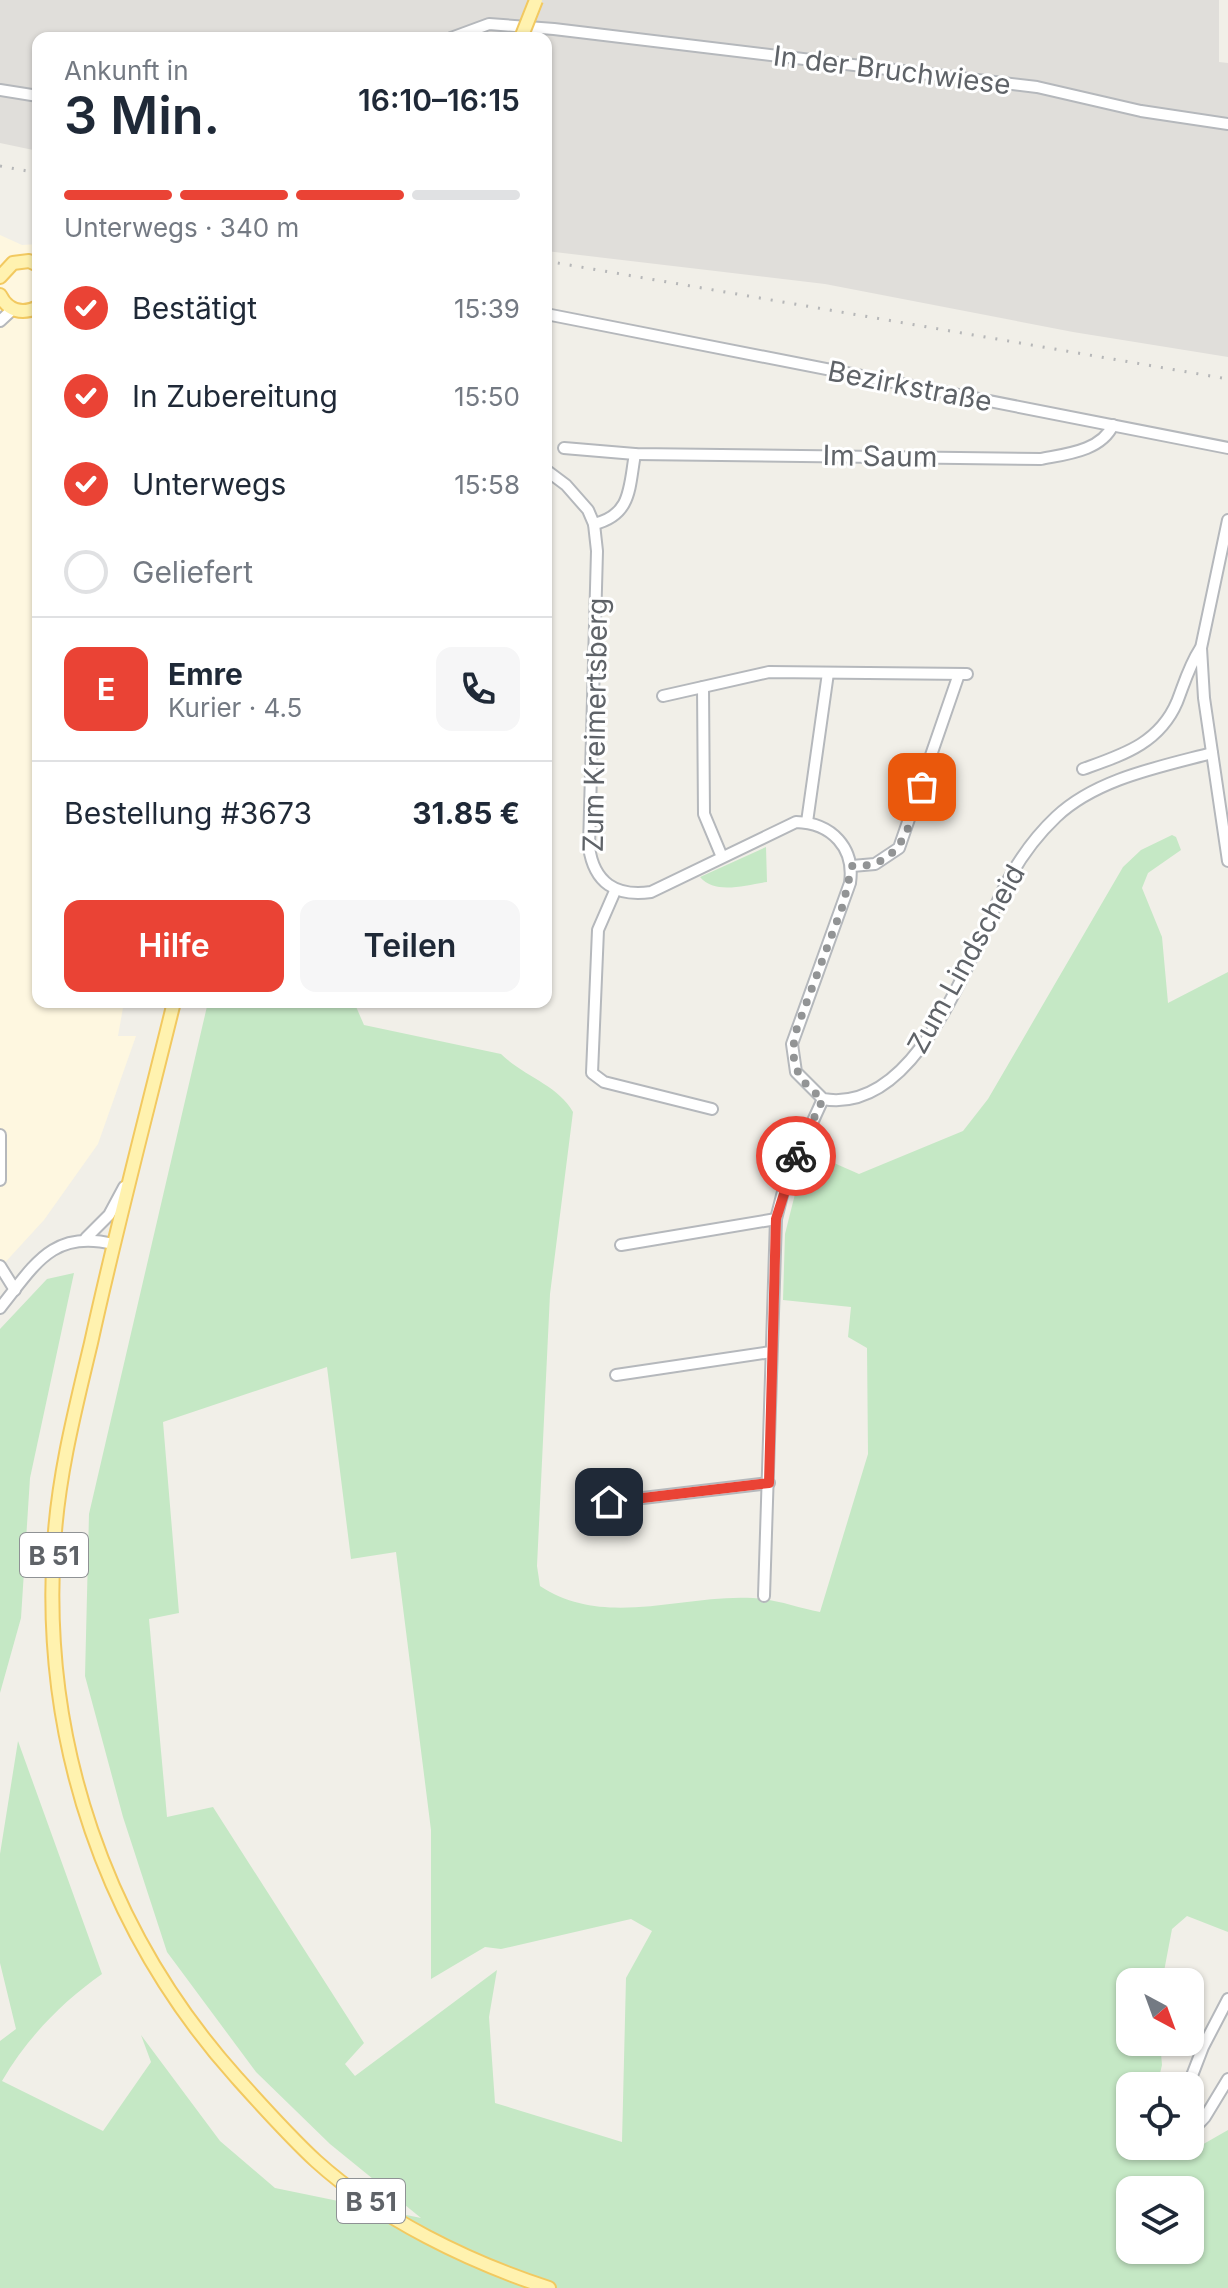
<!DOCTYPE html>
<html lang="de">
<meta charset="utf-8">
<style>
body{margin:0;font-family:Inter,sans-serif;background:#f6f6f7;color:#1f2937;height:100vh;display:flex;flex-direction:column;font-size:30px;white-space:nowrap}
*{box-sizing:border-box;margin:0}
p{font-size:26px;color:#747a83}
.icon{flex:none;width:44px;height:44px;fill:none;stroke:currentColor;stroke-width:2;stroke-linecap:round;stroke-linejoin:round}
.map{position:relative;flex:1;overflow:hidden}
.panel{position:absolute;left:32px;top:32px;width:520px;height:976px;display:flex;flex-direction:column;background:#fff;border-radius:16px;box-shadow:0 2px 6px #0004}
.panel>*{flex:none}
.needle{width:52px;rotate:139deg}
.buttons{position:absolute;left:1116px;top:1968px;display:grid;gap:16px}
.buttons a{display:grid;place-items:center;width:88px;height:88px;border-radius:16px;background:#fff;box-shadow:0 2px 6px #0004;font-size:40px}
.pin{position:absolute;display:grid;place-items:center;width:68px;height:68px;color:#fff;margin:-34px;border-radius:16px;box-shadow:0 4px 12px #0006}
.courier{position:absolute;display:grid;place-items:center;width:80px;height:80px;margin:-40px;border:6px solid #ea4335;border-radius:50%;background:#fff;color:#222;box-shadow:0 2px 10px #0007}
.headline em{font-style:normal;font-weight:600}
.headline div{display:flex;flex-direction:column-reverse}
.headline{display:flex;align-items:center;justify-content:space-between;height:136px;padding:0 32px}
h1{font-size:52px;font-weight:600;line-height:60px}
.bar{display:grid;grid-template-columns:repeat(4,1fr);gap:12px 8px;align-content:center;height:96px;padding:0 32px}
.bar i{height:10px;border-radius:6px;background:#e0e1e3}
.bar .selected{background:#ea4335}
.bar p{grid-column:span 4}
.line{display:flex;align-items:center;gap:20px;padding:0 32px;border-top:2px solid #e0e1e3}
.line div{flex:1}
.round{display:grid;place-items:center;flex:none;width:84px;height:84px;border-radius:16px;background:#f6f6f7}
ol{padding:0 32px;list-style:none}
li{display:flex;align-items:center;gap:24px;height:88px}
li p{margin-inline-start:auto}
li .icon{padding:8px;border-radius:50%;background:#ea4335;color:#fff;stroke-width:4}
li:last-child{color:#747a83}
li i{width:44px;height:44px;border:4px solid #e0e1e3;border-radius:50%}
.cta{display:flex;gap:16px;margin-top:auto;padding:16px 32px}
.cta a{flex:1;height:92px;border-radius:16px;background:#ea4335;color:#fff;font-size:32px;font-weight:600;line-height:92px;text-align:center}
.cta a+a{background:#f6f6f7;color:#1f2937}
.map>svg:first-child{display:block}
.commercial{fill:#fef7e0}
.industrial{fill:#e0deda}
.green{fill:#c5e8c5;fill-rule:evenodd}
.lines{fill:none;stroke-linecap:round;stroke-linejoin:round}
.minor-casing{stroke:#b5b8bc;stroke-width:14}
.major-casing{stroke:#f2c960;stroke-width:16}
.minor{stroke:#fff;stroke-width:10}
.major{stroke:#fff2af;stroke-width:12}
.rail{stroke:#b6b7b8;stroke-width:3;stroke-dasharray:2 10;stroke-linecap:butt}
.major-bridge-casing{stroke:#f2c960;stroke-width:16;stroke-linecap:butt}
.major-bridge{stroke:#fff2af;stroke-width:12}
.done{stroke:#929495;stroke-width:8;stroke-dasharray:0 14.4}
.route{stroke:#ea4335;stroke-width:10}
.labels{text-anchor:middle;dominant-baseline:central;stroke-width:6;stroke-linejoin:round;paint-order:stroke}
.shield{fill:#fff;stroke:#8f9295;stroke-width:2}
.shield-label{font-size:26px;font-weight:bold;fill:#5f6368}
.street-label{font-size:28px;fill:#5f6368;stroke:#fff}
</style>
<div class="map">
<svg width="1228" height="2288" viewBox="0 0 1228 2288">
<rect width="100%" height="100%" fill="#f1efe8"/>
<polygon class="commercial" points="0,235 22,245 38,244 38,1002 124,1002 118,1036 136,1036 98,1144 44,1220 0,1268"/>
<polygon class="industrial" points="0,0 1219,0 1219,62 1228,63 1228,357 1073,332 825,284 546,251 546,38 38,38 38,151 0,143"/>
<g class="green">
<path d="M1172,835L1176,837L1181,850L1148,873L1142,888L1162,937L1168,1003L1228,972V1932L1187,1916L1172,1929L1162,1982H1130V2042H1160L1162,2065L1157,2086H1130V2146H1155L1172,2157L1193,2150L1228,2130V2288H0V2041L16,2029L0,1963V1854L18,1741L102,1974C62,2002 27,2038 2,2081L103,2131L151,2062L141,2035L220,2141L275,2188L421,2218L330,2144L256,2072L167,1952L123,1817L85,1676L89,1514L208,1002H354L364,1025L501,1054C523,1076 558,1085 573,1112L550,1294L537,1566L540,1586C605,1629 682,1594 753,1598C775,1599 798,1608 820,1612L868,1454L867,1348L848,1337L851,1307L783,1300L785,1234L802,1166L818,1156L859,1174L963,1131L988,1099L1123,867L1141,850ZM327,1367L351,1559L396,1552L431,1830V1979L485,1947L501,1949L631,1919L652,1931L626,1978L622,2142L495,2103L489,2017L497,1970L355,2076L345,2064L364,2043L213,1807L167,1817L149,1619L179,1613L163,1422ZM1130,2190H1190V2250H1130Z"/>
<path d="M766,847L767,882C745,885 715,895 700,877Z"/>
<polygon points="74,1273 30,1478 21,1618 0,1693 0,1329 47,1279"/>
</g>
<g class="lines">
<g class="minor-casing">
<g id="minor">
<polyline points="451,38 489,24 554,29 1037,87 1141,111 1228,124"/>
<polyline points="0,90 38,96"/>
<polyline points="546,314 1228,448"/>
<polyline points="0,321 13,309"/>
<path d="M564,448L635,454L1041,459C1066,454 1101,451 1113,425"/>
<path d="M546,470L566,485L588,510L594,524L597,551L589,847C594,883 616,897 651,892L796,822C832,823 855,848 850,883L792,1044L796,1072L823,1099C922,1116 973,943 1011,875C1023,854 1038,834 1056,817C1096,779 1159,767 1212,753"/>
<polyline points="1228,520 1201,648 1204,698 1228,861"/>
<path d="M594,524C632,515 629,487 635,454"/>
<polyline points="703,687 704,814 722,857"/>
<polyline points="663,696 769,672 967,674"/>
<path d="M1083,769C1122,755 1159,744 1177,702C1184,684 1189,666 1200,649"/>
<polyline points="807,822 828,673"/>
<polyline points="852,866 875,864 899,848 959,674"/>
<polyline points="615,891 598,930 592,1073 604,1082 712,1109"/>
<polyline points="0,1135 0,1180"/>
<polyline points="86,1238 109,1215 124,1187"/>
<polyline points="621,1245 776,1219"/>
<polyline points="0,1266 15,1290"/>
<path d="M0,1308C34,1266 52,1229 113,1244"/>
<polyline points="616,1375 771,1352"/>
<polyline points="609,1502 769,1483"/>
<polyline points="764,1596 776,1219 786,1180 823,1099"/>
<polyline points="1188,2086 1203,2047 1228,1999"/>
<polyline points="1190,2133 1205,2117 1228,2079"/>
</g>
</g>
<g class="major-casing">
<g id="major">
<polyline points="0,277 13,263 29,261 38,265"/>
<path d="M0,295C8,311 22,315 38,307"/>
<path d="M174,1002C146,1116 116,1229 91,1343C75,1410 58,1476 54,1545C41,1742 106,1932 237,2078C263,2107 288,2135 316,2161C380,2219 469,2262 549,2288"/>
</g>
</g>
<use href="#minor" class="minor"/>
<use href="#major" class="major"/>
<g class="rail">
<polyline points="0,166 38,173"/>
<polyline points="546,261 1228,379"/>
</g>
<g class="major-bridge-casing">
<polyline id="major-bridge" points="521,38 536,0"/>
</g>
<use href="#major-bridge" class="major-bridge"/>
</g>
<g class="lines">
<path class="done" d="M796,1156L823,1099C796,1080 788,1060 797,1028L843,905L852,866C902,868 909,826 922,787"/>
<polyline class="route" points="609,1502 769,1483 776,1219 796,1156"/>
</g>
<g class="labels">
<g class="shield">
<rect x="20" y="1533" width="68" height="44" rx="6"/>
<rect x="337" y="2179" width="68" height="44" rx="6"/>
</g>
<g class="shield-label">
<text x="54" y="1555">B 51</text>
<text x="371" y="2201">B 51</text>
</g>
<g class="street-label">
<text transform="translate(892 70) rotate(7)">In der Bruchwiese</text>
<text transform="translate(910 386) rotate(11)">Bezirkstraße</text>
<text transform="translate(880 456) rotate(1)">Im Saum</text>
<text transform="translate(595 725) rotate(-89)">Zum Kreimertsberg</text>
<text transform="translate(966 959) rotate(-61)">Zum Lindscheid</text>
</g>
</g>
</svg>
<div class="buttons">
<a><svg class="needle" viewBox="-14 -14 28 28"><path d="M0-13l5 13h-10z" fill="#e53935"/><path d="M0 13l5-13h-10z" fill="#747a83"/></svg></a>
<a><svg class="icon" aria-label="locate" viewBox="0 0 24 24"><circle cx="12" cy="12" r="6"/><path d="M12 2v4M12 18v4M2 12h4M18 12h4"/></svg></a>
<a><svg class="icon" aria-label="layers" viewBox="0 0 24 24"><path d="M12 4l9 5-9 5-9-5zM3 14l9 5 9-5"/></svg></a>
</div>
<div class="pin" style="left:922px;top:787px;background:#ea580c"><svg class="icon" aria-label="bag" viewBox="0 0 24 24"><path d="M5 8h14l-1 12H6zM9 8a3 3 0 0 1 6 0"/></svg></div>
<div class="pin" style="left:609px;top:1502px;background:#1f2937"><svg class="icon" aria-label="home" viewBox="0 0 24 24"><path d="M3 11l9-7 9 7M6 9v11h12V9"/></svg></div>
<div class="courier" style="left:796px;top:1156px"><svg class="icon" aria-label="bike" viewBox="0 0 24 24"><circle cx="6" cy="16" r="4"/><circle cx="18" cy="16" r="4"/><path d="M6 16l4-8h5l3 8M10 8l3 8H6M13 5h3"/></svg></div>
<section class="panel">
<div class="headline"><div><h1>3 Min.</h1><p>Ankunft in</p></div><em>16:10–16:15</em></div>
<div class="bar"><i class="selected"></i><i class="selected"></i><i class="selected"></i><i></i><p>Unterwegs · 340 m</p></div>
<ol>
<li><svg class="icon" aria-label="check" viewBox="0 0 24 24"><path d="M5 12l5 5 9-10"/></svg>Bestätigt<p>15:39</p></li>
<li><svg class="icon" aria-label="check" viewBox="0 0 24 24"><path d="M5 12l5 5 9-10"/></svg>In Zubereitung<p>15:50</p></li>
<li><svg class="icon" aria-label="check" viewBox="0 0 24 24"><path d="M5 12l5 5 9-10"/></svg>Unterwegs<p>15:58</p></li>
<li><i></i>Geliefert</li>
</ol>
<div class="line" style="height:144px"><b class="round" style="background:#ea4335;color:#fff">E</b><div><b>Emre</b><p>Kurier · 4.5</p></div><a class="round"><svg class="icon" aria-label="phone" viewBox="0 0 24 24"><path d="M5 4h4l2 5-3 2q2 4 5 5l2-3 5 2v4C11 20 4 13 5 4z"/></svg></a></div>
<div class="line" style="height:104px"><div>Bestellung #3673</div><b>31.85 €</b></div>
<div class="cta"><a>Hilfe</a><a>Teilen</a></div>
</section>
</div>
